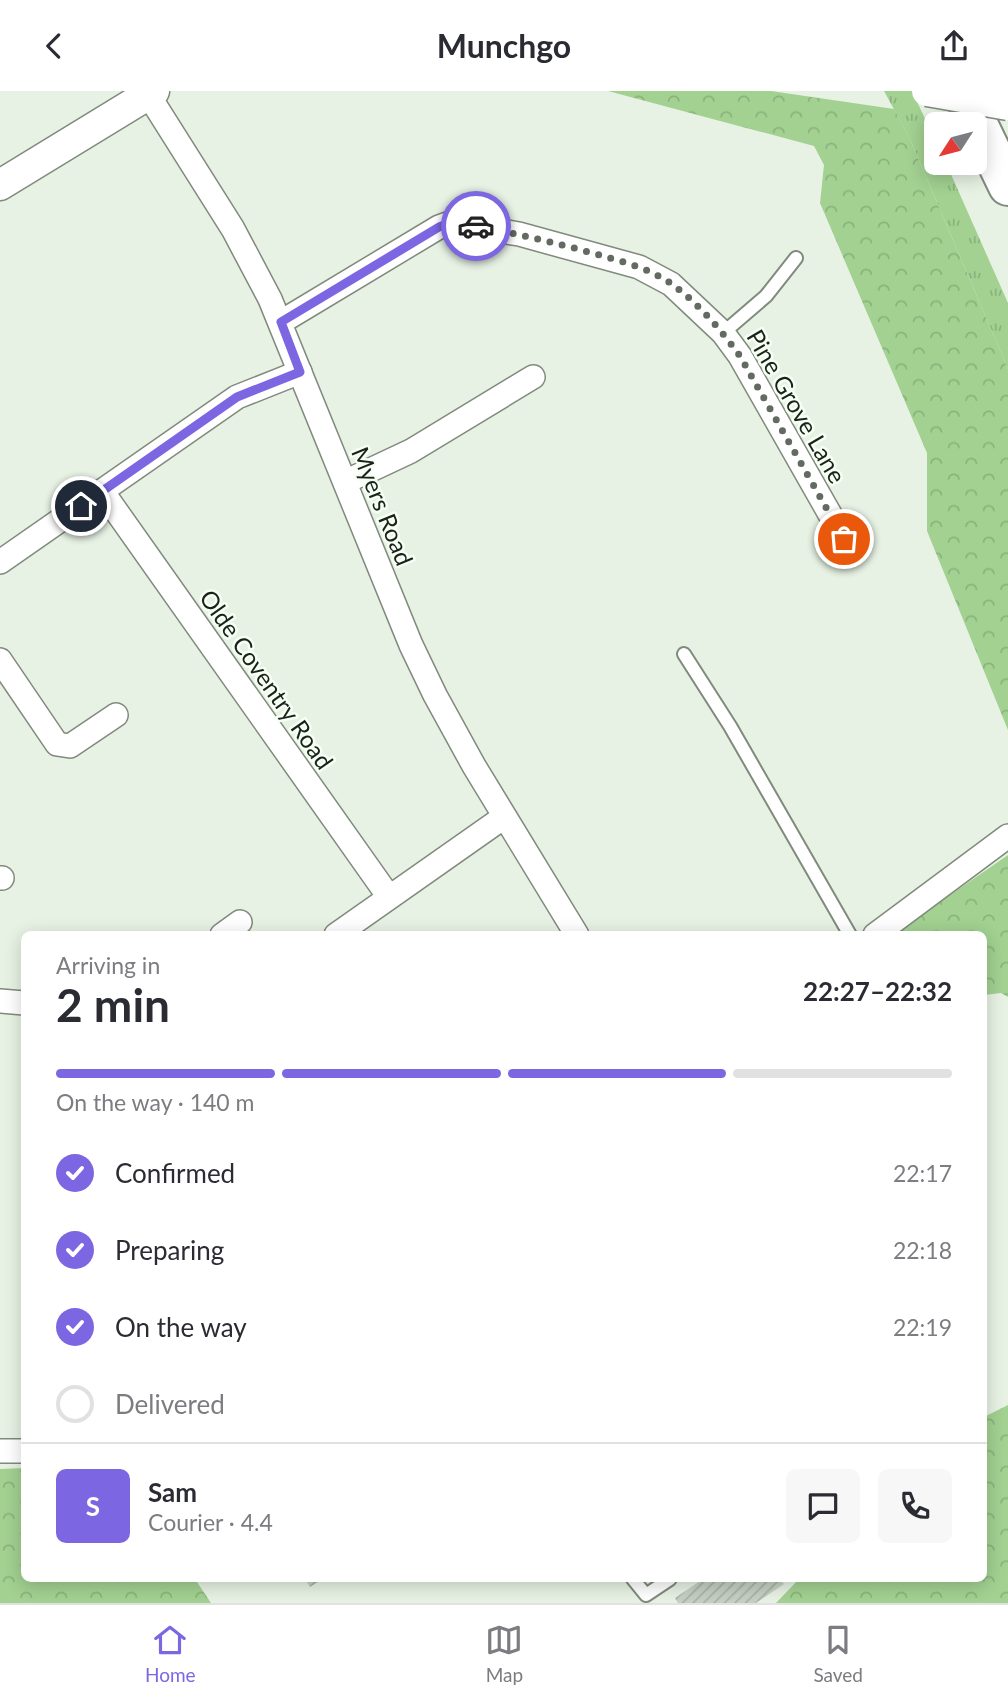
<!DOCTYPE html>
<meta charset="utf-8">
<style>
body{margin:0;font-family:Lato,sans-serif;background:#f7f7f7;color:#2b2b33;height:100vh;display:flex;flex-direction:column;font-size:26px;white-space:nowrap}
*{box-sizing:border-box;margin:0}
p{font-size:23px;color:#7c7c81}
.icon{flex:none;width:38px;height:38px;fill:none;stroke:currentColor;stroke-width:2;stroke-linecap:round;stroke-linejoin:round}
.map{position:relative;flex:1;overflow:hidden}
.drawer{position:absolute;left:21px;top:840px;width:966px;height:651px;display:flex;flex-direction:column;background:#fff;border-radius:10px;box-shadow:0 4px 18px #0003}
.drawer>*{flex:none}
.needle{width:46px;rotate:234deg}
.controls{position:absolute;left:924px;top:21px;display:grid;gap:14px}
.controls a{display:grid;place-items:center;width:63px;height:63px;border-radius:10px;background:#fff;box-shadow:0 4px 18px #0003;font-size:35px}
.pin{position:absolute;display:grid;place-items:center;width:60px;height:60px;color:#fff;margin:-30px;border:4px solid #fff;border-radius:50%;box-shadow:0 2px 7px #0007}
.courier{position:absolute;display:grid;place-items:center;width:70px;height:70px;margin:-35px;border:5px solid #7c66e2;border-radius:50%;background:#fff;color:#222;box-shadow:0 2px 9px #0007}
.overview em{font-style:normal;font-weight:700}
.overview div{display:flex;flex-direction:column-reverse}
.overview{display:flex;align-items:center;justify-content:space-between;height:119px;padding:0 35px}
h1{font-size:46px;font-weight:700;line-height:52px}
.bar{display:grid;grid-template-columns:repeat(4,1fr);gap:10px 7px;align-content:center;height:84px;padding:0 35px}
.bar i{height:9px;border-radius:5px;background:#e1e1e2}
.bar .active{background:#7c66e2}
.bar p{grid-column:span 4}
.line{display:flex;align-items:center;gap:18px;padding:0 35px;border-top:2px solid #e1e1e2}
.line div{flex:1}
.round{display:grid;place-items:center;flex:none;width:74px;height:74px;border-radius:10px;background:#f7f7f7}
ol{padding:0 35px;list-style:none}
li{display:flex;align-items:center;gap:21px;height:77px}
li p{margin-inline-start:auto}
li .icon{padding:7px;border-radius:50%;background:#7c66e2;color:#fff;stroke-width:4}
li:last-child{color:#7c7c81}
li i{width:38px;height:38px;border:4px solid #e1e1e2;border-radius:50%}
header{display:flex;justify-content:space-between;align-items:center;height:91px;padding:0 35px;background:#fff;font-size:32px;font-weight:700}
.menu{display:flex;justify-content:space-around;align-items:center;height:98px;border-top:2px solid #e1e1e2;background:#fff;font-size:19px;color:#7c7c81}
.menu a{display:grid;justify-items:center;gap:4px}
.menu .active{color:#7c66e2}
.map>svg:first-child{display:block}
.grass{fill:url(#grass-tufts)}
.forest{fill:url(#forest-crowns)}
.building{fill:url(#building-hatch)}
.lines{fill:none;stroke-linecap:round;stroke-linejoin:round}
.service-casing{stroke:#808a7d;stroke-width:16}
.minor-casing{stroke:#808a7d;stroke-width:26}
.tertiary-casing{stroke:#808a7d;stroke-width:33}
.motorway-casing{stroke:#808a7d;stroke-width:42}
.service{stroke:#fff;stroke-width:12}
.minor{stroke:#fff;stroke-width:23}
.tertiary{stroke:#fff;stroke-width:30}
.motorway{stroke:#fff;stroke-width:38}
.tertiary-bridge-casing{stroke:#808a7d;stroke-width:33;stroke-linecap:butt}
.tertiary-bridge{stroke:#fff;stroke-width:30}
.done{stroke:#636a61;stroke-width:7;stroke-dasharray:0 12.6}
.route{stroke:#7c66e2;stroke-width:9}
.labels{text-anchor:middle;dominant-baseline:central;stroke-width:5;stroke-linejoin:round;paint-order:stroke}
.street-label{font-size:24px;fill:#1c201b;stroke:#f6fff3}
</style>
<header><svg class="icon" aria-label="back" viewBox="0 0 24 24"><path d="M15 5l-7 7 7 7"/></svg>Munchgo<svg class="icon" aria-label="share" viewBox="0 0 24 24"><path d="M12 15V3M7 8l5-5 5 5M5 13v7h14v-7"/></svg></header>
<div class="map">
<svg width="1008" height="1512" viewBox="0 0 1008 1512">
<defs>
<pattern id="grass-tufts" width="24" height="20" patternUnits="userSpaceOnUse" patternTransform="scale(1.75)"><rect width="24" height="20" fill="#a2d191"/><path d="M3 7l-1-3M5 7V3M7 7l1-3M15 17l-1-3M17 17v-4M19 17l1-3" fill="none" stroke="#8bb37c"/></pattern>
<pattern id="forest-crowns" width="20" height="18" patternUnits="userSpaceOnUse" patternTransform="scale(1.75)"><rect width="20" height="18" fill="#a2d191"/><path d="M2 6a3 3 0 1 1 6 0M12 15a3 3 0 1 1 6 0" fill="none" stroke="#8bb37c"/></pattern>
<pattern id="building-hatch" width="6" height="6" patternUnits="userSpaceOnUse" patternTransform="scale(1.75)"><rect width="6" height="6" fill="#c5d0c2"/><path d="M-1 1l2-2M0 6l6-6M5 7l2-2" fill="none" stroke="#a9b2a6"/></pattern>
</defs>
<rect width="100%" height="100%" fill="#e7f2e4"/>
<polygon class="grass" points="884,0 912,0 936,51 936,72 946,72 1008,212 1008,278 909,46"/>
<g class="forest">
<polygon points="608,0 771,0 894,18 909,46 1008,278 1008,639 927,440 927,362 820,112 824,74 814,55"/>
<polygon points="1008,764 1008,906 1001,902 984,904 984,844 892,844"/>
<polygon points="1008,1314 1008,1512 776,1512 799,1488 984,1488 984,1326"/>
<polygon points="24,1377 24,1488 195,1488 211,1512 0,1512 0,1378"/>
</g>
<g class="building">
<polygon points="305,1488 323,1488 310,1496"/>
<polygon points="703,1488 780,1488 784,1493 756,1512 678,1512 675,1507"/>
</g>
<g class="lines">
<g class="service-casing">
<g id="service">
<polyline points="723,242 766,205 796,167"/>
<polyline points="684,563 730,635 850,844"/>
<polyline points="633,1488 646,1504 670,1488"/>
</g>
</g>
<g class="minor-casing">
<g id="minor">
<polyline points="146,0 233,138 270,208 411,554 435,604 474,675 577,844"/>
<polyline points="281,231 439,136 450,132 519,143 639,176 671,193 723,242 740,265 844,448"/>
<polyline points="345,391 411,360 533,286"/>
<polyline points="102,400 389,806"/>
<polyline points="0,471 237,306 300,281"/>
<polyline points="0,569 57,653 70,655 116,624"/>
<polyline points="0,787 2,787"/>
<polyline points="222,844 240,831"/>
<polyline points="336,844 504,726"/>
<polyline points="875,844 1008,745"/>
<polyline points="0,910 24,912"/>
<polyline points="0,1360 24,1360"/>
</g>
</g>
<g class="tertiary-casing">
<polyline id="tertiary" points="0,94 154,0"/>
</g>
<g class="motorway-casing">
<polyline id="motorway" points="962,0 1008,95"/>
</g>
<use href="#service" class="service"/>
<use href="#minor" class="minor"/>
<use href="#tertiary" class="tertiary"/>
<use href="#motorway" class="motorway"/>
<g class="tertiary-bridge-casing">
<polyline id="tertiary-bridge" points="927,0 1008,14"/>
</g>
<use href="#tertiary-bridge" class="tertiary-bridge"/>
</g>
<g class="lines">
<path class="done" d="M476,135C519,143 561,153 603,165C627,172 653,179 673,194C699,213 721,239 740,265L844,448"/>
<polyline class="route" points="81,415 237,306 300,281 281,231 439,136 450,132 476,135"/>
</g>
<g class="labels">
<g class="street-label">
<text transform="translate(797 315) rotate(60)">Pine Grove Lane</text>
<text transform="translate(383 415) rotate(68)">Myers Road</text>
<text transform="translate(267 588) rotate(55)">Olde Coventry Road</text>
</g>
</g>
</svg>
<div class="controls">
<a><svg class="needle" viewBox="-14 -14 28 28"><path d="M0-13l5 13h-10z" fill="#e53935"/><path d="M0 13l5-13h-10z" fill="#7c7c81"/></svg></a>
</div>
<div class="pin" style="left:844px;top:448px;background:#ea580c"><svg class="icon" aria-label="bag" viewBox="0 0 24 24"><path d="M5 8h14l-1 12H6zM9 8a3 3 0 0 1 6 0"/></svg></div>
<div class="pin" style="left:81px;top:415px;background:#1f2937"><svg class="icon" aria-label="home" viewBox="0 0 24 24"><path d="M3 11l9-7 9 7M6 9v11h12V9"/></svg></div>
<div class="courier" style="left:476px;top:135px"><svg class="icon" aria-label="car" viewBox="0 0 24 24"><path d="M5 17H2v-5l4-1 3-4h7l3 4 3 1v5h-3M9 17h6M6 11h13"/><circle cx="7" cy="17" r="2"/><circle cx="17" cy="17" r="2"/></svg></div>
<section class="drawer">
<div class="overview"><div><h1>2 min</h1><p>Arriving in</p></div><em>22:27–22:32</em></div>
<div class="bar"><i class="active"></i><i class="active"></i><i class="active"></i><i></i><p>On the way · 140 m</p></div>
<ol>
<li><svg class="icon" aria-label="check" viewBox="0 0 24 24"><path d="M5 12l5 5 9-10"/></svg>Confirmed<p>22:17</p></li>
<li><svg class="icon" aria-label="check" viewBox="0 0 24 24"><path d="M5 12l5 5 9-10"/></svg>Preparing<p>22:18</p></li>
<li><svg class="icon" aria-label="check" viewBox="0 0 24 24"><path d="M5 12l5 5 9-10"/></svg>On the way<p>22:19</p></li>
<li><i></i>Delivered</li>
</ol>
<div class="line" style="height:126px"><b class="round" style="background:#7c66e2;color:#fff">S</b><div><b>Sam</b><p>Courier · 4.4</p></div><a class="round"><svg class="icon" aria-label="chat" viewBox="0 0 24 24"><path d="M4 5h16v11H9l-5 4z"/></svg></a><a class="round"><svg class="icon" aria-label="phone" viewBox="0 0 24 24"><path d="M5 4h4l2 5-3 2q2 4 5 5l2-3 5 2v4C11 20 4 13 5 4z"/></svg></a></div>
</section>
</div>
<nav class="menu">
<a class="active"><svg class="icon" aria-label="home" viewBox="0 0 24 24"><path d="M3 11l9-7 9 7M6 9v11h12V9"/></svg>Home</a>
<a><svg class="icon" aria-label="map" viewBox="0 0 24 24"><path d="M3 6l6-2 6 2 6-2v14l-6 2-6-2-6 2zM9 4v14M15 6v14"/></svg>Map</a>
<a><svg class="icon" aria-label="saved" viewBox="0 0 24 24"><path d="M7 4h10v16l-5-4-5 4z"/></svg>Saved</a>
</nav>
